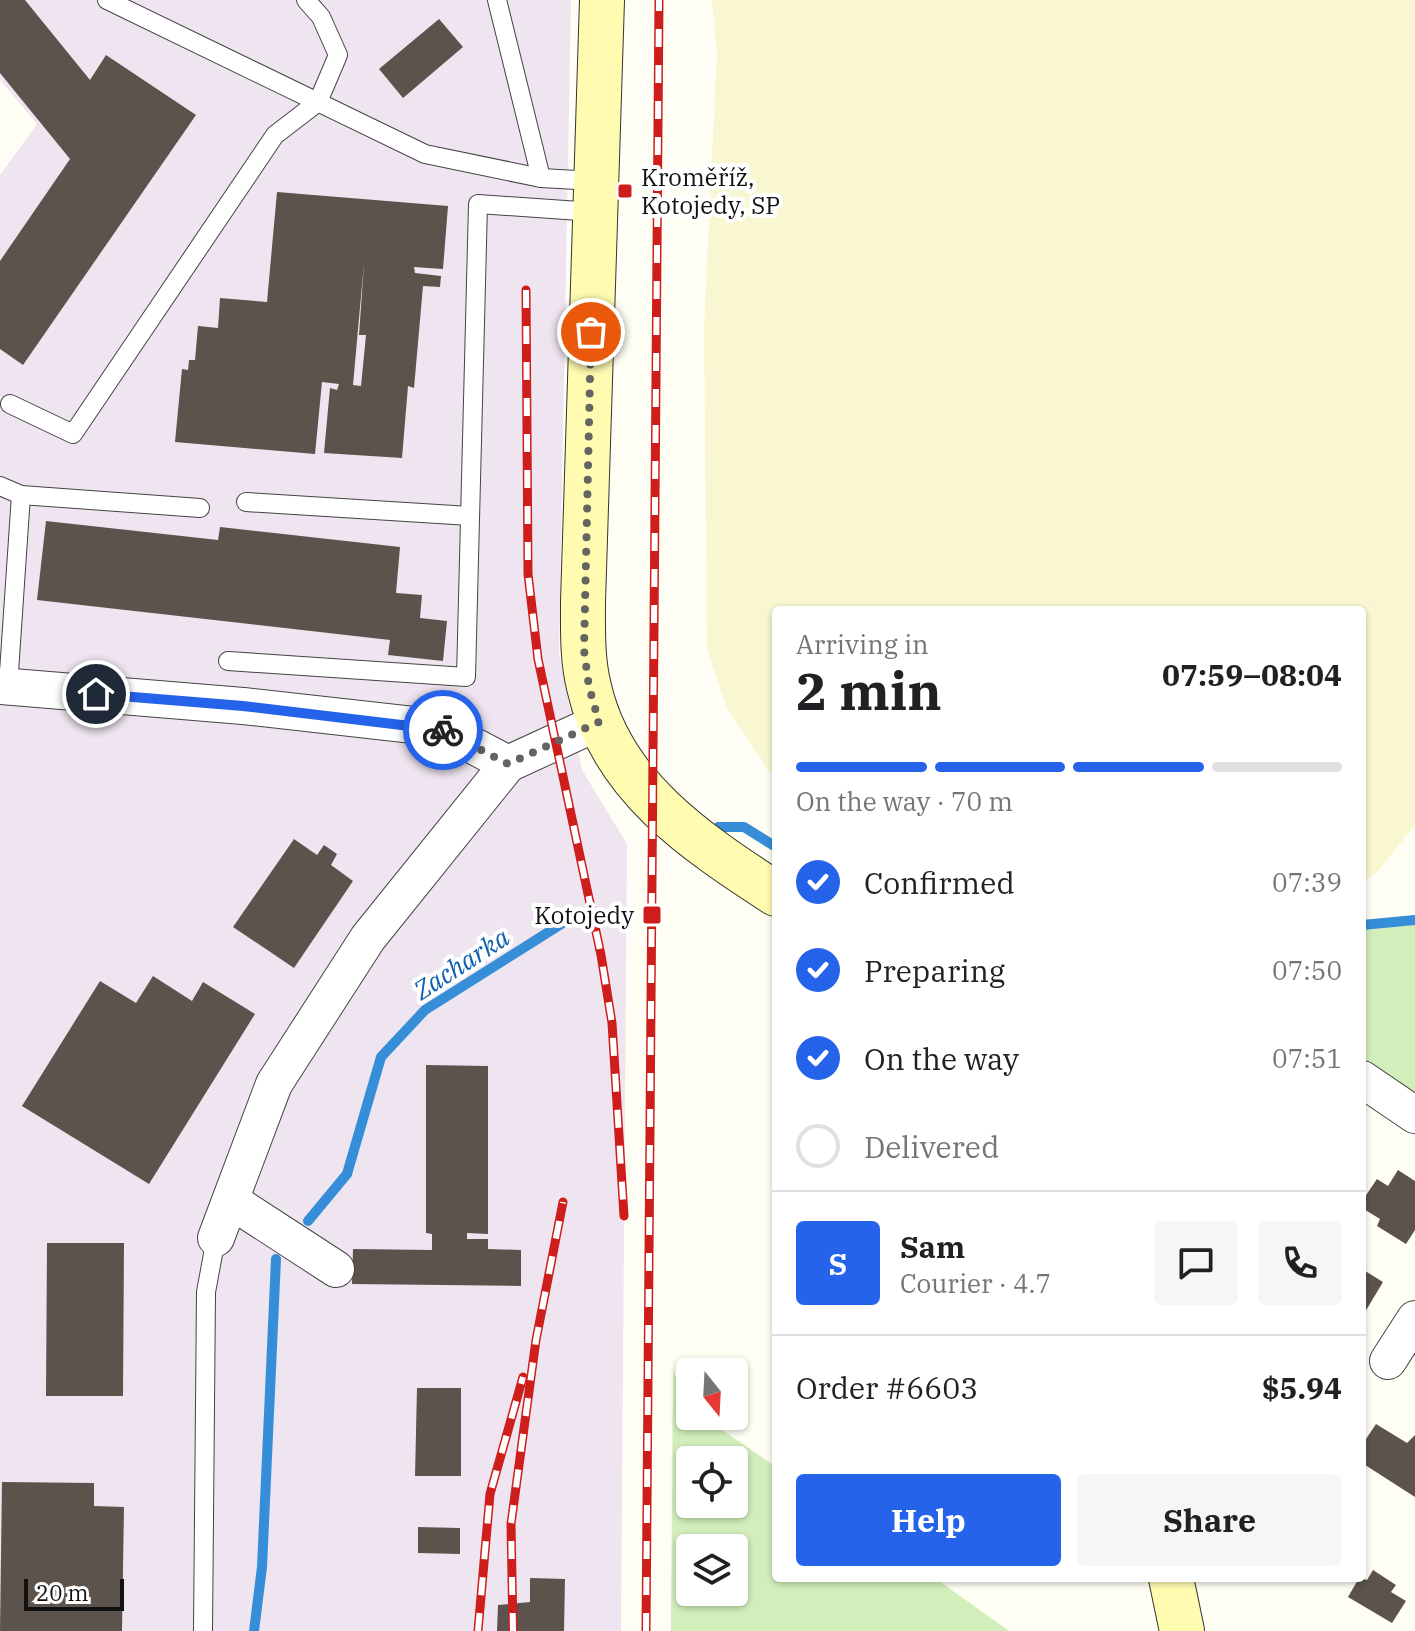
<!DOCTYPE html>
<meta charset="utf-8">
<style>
body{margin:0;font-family:"IBM Plex Serif",serif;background:#f6f6f6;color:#202124;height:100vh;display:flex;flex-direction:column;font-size:30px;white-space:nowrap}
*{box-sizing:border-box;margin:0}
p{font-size:26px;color:#757577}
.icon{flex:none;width:44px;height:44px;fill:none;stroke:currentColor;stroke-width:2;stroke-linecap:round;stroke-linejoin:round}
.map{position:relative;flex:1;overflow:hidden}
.drawer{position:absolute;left:772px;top:606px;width:594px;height:976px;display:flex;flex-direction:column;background:#fff;border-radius:8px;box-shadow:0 2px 6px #0004}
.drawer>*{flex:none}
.needle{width:52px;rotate:162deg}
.controls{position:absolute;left:676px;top:1358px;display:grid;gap:16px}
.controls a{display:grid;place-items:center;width:72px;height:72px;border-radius:8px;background:#fff;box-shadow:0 2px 6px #0004;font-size:40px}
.scale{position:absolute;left:24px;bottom:20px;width:100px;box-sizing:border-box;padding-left:8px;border:4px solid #111;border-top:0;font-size:22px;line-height:28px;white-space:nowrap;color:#111;-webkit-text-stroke:6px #fff;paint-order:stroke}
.pin{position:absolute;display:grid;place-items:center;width:68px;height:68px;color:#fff;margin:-34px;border:4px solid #fff;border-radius:50%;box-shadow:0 2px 8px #0007}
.courier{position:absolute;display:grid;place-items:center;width:80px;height:80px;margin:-40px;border:6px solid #2563eb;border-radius:50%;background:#fff;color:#222;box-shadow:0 2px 10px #0007}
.overview em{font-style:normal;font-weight:700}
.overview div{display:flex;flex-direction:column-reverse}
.overview{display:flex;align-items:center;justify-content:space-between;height:136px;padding:0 24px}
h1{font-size:52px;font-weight:700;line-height:60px}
.bar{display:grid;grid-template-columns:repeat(4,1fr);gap:12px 8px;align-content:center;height:96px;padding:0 24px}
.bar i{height:10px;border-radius:6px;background:#e0e0e0}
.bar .current{background:#2563eb}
.bar p{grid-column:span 4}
.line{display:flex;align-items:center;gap:20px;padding:0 24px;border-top:2px solid #e0e0e0}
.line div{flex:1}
.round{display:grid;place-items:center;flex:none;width:84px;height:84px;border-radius:8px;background:#f6f6f6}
ol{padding:0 24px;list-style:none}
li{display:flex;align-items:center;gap:24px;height:88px}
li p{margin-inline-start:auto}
li .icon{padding:8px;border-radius:50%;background:#2563eb;color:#fff;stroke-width:4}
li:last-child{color:#757577}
li i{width:44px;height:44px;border:4px solid #e0e0e0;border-radius:50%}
.cta{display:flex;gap:16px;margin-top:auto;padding:16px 24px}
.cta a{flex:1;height:92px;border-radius:8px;background:#2563eb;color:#fff;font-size:32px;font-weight:700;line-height:92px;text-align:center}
.cta a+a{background:#f6f6f6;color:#202124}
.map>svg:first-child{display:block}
.industrial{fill:#efe5f0}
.farmland{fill:#f8f7d2}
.green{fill:#d2eeba;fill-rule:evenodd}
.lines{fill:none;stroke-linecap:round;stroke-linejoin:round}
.stream{stroke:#368ed8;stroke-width:10}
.building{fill:#5b534c;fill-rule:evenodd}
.service-casing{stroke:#444;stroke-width:20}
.minor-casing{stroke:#444;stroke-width:38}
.secondary-casing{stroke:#333;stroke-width:46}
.service{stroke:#fff;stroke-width:18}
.minor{stroke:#fff;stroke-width:36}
.secondary{stroke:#fffbb0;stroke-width:44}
.rail-casing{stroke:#ce1e1c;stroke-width:9}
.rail{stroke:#fff;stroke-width:6;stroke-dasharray:18;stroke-linecap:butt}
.done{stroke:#646461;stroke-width:8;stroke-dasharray:0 14.4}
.route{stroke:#2563eb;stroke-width:10}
.poi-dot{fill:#ce1e1c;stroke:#fff;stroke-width:3}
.labels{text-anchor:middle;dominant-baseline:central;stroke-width:8;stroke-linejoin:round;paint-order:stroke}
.poi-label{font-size:24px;fill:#111;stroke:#fff;text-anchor:start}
.water-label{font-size:26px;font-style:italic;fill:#0e5faf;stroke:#fff}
</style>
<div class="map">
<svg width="1415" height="1631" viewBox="0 0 1415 1631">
<rect width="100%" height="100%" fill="#fffef5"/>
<polygon class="industrial" points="0,0 571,0 559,653 582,770 627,844 621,1631 0,1631 0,175 37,124 0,80"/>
<polygon class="farmland" points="712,0 1415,0 1415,825 1378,871 1362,882 1362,610 776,610 776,777 767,769 727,708 707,650 704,326 717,52"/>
<g class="green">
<polygon points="1415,920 1415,1115 1362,1079 1362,925"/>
<path d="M673,1368L682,1402L690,1408V1416H702L776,1467V1578H935L1009,1631H671ZM690,1460H734V1504H690ZM690,1548H734V1592H690Z"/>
</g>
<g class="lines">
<g class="stream">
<polyline points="718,827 744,827 776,847"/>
<polyline points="1362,925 1415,920"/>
<polyline points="308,1221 347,1174 381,1057 425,1010 566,921"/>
<polyline points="254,1631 262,1567 276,1259"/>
</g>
</g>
<g class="building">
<polygon points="0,0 25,0 90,80 106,55 196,115 23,365 0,349 0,261 70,159 0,73"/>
<polygon points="439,19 463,47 403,98 379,69"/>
<path d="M277,192L448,206L443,269L414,267L415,273L441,276L440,287L423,286L414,388L408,386L402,458L324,453L330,388L337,390L339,384L322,382L315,454L175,442L182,369L188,370L189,360H195L198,326L218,328L220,298L267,302ZM364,263L359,335H366L361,386L353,385Z"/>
<polygon points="46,521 218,540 220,527 400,547 396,593 422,595 420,618 447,621 443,661 388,655 390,640 37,600"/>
<polygon points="294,839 317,855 324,845 337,854 331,865 353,881 294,968 233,927"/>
<polygon points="153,976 192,1001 203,982 255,1014 149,1184 22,1106 100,981 136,1003"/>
<polygon points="426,1065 488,1066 488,1234 467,1233 467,1239 488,1239 488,1249 521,1250 521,1286 352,1284 353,1249 432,1250 432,1234 426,1233"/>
<polygon points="1398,1170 1415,1181 1415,1230 1406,1244 1377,1226 1380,1219 1362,1208 1362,1201 1377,1179 1388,1186"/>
<polygon points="47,1243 124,1243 123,1396 46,1396"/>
<polygon points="1362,1269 1383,1282 1362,1317"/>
<polygon points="417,1388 461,1388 461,1476 415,1476"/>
<polygon points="1376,1424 1407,1443 1415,1435 1415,1497 1362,1463 1362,1445"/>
<polygon points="2,1482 94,1483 94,1506 124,1507 122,1631 0,1631"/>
<polygon points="418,1527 460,1528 460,1554 418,1553"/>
<polygon points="1373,1570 1396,1585 1391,1592 1406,1601 1392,1623 1348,1597 1359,1578 1367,1580"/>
<polygon points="530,1578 565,1579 564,1631 497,1631 498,1605 530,1602"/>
</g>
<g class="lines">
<g class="service-casing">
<g id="service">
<polyline points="107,0 425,154 541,178 595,181"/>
<polyline points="497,0 541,178"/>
<polyline points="10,404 73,434 275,135 318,102 338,55 321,17 306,0"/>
<polyline points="0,486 21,495"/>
<polyline points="246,502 470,516"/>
<polyline points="228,661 466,677 478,204 594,212"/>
<polyline points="8,687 21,495 200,508"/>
<polyline points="203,1631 206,1292 216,1238"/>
</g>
</g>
<g class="minor-casing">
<g id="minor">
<polyline points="0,686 243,706 440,728 508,764 599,722"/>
<polyline points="1362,1079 1415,1115"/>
<polyline points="233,1202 336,1269"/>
<polyline points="216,1238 274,1084 368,938 508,764"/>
<polyline points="1388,1361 1415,1319"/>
</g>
</g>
<g class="secondary-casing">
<g id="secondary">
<path d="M602,0L583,602C583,630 582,659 589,687C611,786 696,842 776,894"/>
<polyline points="1171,1578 1182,1631"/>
</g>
</g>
<use href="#service" class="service"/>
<use href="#minor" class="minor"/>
<use href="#secondary" class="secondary"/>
<g class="rail-casing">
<g id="rail">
<polyline points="526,290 528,574 538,659 601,955 612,1023 624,1216"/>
<polyline points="478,1631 490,1494 523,1377"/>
<polyline points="513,1631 511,1524 536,1340 563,1202"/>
<polyline points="646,1631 659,0"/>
</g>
</g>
<use href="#rail" class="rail"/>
</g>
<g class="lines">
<polyline class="done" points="443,730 508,764 599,722 589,687 584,650 591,332"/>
<polyline class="route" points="96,694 243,706 443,730"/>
</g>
<g class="poi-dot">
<rect x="617" y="183" width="16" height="16" rx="4"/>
<rect x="642" y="905" width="20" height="20" rx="4"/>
</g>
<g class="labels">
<g class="poi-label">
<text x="641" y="177">Kroměříž,<tspan x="641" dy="28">Kotojedy, SP</tspan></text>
<text x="634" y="915" text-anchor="end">Kotojedy</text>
</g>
<g class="water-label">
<text transform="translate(461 963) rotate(-33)">Zacharka</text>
</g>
</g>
</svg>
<div class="controls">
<a><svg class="needle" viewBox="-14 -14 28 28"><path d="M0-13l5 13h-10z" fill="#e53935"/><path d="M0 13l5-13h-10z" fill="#757577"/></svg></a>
<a><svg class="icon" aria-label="locate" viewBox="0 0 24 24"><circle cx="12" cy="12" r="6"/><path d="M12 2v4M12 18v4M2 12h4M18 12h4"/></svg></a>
<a><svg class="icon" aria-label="layers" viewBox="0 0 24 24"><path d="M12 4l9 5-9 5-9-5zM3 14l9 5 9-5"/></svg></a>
</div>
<div class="scale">20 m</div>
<div class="pin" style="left:591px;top:332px;background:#ea580c"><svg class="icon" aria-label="bag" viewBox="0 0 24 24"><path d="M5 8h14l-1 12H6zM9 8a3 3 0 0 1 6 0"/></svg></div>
<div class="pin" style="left:96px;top:694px;background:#1f2937"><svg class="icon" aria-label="home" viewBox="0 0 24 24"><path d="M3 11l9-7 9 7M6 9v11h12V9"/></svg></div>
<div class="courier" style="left:443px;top:730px"><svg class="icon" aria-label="bike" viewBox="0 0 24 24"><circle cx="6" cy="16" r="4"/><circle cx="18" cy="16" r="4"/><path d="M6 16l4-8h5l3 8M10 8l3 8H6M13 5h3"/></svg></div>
<section class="drawer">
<div class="overview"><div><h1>2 min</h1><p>Arriving in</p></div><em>07:59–08:04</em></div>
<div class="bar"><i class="current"></i><i class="current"></i><i class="current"></i><i></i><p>On the way · 70 m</p></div>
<ol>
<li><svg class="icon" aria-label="check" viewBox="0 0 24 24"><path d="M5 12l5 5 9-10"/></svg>Confirmed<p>07:39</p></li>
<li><svg class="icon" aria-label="check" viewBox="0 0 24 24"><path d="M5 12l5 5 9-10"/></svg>Preparing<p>07:50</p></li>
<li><svg class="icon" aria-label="check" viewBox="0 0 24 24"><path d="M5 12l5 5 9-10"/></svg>On the way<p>07:51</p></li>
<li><i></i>Delivered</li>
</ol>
<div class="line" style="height:144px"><b class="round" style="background:#2563eb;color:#fff">S</b><div><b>Sam</b><p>Courier · 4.7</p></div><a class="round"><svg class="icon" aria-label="chat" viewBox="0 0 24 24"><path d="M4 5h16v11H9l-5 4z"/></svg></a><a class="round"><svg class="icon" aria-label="phone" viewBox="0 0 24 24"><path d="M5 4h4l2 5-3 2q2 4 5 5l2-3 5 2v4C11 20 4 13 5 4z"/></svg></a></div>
<div class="line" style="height:104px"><div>Order #6603</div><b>$5.94</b></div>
<div class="cta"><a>Help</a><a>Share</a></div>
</section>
</div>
